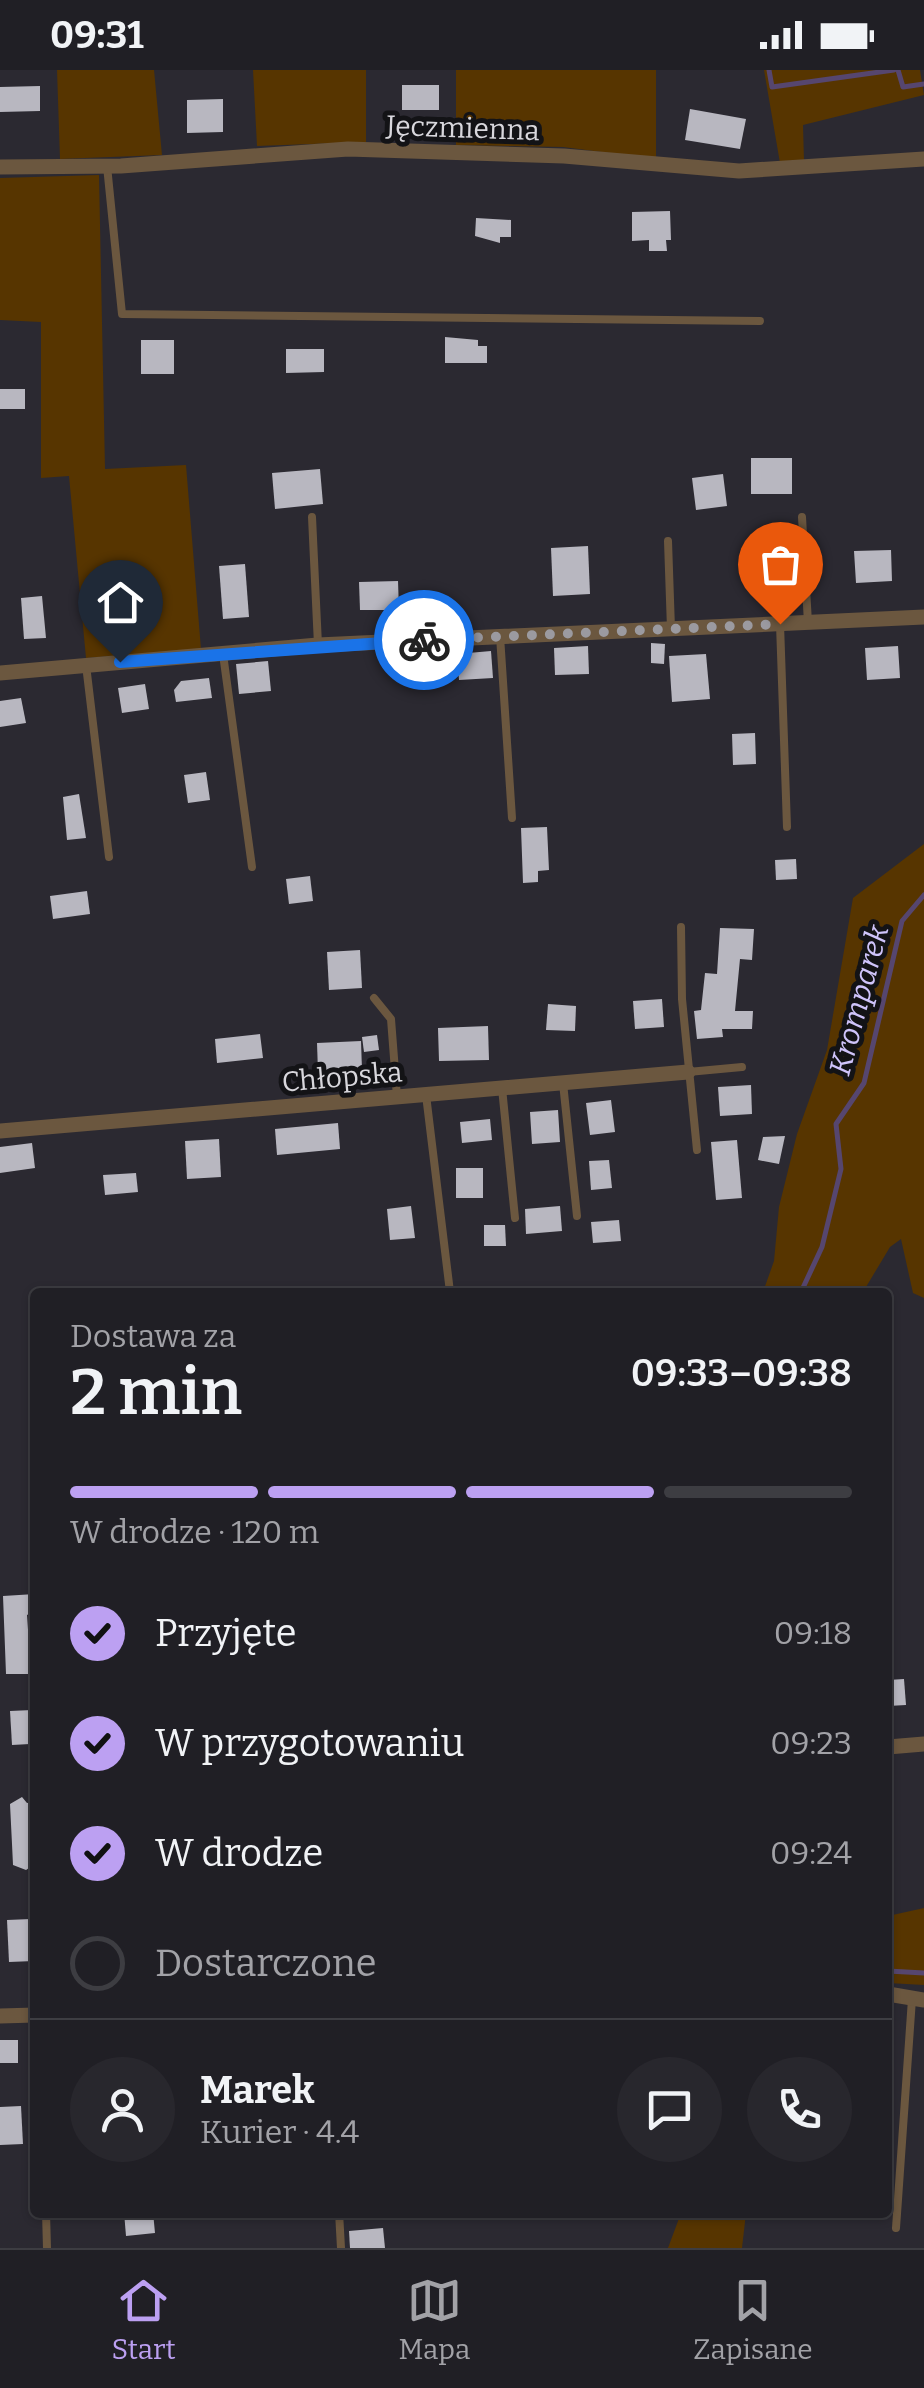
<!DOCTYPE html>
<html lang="pl">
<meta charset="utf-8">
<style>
body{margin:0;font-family:Bitter,serif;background:#28272d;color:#f1f3f6;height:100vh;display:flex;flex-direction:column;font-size:38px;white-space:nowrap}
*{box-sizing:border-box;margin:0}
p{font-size:32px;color:#a2a2a7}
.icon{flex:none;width:55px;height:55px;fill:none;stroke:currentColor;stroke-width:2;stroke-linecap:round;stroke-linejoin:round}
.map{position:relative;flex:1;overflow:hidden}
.side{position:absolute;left:30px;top:1218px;width:862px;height:930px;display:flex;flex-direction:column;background:#201f25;border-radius:10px;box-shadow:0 2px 8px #0004,0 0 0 2px #3d3d42}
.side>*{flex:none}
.pin{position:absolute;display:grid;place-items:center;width:85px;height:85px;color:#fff;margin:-102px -42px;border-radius:50% 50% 50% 0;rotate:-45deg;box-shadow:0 0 10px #0007}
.pin .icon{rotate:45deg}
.courier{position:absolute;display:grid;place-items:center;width:100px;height:100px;margin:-50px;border:8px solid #1a73e8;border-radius:50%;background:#fff;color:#222;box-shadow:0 2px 12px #0007}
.summary em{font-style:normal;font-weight:600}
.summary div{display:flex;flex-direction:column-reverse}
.summary{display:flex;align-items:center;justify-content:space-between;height:170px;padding:0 40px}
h1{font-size:65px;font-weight:600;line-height:75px}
.bar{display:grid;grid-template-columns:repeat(4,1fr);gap:15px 10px;align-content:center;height:120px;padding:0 40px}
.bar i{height:12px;border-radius:8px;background:#3d3d42}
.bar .on{background:#bca0f2}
.bar p{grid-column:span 4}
.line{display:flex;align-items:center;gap:25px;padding:0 40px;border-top:2px solid #3d3d42}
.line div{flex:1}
.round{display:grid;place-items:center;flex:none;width:105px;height:105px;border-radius:52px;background:#28272d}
ol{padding:0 40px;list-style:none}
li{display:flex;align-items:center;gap:30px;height:110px}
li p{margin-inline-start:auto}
li .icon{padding:10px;border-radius:50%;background:#bca0f2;color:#111;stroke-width:4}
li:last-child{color:#a2a2a7}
li i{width:55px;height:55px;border:5px solid #3d3d42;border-radius:50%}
.status{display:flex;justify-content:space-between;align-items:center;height:70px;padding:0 50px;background:#201f25;direction:ltr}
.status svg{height:28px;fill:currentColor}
.menu{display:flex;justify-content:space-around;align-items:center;height:140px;border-top:2px solid #3d3d42;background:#201f25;font-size:28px;color:#a2a2a7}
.menu a{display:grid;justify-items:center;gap:5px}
.menu .on{color:#bca0f2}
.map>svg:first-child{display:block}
.green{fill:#573500}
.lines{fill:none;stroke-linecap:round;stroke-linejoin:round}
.stream{stroke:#56466f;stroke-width:5}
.building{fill:#b8b7c0}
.service{stroke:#6b573f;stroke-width:8}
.minor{stroke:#6b573f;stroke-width:15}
.done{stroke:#9b9aa0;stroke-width:10;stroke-dasharray:0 18}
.route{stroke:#1a73e8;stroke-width:12}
.labels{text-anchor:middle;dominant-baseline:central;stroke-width:10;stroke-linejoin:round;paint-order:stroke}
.street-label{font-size:28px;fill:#d8d7dc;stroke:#131316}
.water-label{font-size:30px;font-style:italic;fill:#cfc4fb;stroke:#131316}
</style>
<div class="status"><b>09:31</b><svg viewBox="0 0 49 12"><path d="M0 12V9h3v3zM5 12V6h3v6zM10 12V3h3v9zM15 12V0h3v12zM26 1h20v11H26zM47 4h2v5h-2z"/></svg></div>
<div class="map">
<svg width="924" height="2178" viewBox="0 0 924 2178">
<rect width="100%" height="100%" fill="#2b2931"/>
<g class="green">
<polygon points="57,0 154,0 162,85 60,89"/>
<polygon points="253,0 366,0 366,72 257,76"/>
<polygon points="456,0 656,0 656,89 563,77 456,75"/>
<polygon points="764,0 920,0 924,25 803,55 804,91 780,93"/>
<polygon points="99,105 105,399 186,395 201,579 86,588 69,406 41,408 41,252 0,250 0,108"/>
<polygon points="924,774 924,1228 913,1223 901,1169 890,1177 863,1222 763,1222 774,1191 779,1137 797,1064 827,980 853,828"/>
<polygon points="924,1838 924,1915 888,1913 888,1846"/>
<polygon points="681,2143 746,2143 742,2178 668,2178"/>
</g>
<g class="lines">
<g class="stream">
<polyline points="769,0 772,17 894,0"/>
<polyline points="898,0 903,17 924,14"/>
<polyline points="801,1222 822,1177 841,1099 836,1054 864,1013 902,851 924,825"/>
<polyline points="888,1901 924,1903"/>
</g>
</g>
<g class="building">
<rect x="402" y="15" width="37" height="25"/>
<polygon points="40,16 40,41 0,42 0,17"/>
<polygon points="223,29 223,62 187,63 187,30"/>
<polygon points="690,39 746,49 740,79 685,70"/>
<polygon points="670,141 671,170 666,170 667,181 649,181 649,170 632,171 632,142"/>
<polygon points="476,148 511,150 511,167 500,167 500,173 475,166"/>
<polygon points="445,267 478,270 478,276 487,276 487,293 445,293"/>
<rect x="141" y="270" width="33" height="34"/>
<polygon points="286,279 324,279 324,302 286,303"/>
<rect x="0" y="319" width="25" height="20"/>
<rect x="751" y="388" width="41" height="36"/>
<polygon points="320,399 323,434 275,439 272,403"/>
<polygon points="723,404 727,436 696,440 692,408"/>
<polygon points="588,476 590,524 553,526 551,478"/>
<polygon points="784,480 785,510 751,512 751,481"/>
<polygon points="891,480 892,511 856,513 854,481"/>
<polygon points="245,494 249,547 223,549 219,496"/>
<polygon points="398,511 399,540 360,540 359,512"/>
<polygon points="42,526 46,568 24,569 21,528"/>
<polygon points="651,573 665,574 664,594 651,593"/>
<polygon points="588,576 589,604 555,605 554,578"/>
<polygon points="898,576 900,608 867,610 865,578"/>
<polygon points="491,581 493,608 459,610 457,584"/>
<polygon points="706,584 710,629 672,632 669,586"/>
<polygon points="268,591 271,621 239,624 236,594"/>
<polygon points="209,608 212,628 176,632 174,620 181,611"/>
<polygon points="145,614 149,639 122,643 118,618"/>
<polygon points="21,628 26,653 0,657 0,631"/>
<polygon points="755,663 756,694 733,695 732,664"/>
<polygon points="206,702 210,730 188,733 184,705"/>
<polygon points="79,724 86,768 67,770 63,727"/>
<polygon points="547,757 549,800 538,801 538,812 523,813 521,758"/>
<polygon points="796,789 797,809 776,810 775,790"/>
<polygon points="310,806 313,831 289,834 286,809"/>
<polygon points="87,821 90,844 53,849 50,826"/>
<polygon points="720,858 754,859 752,890 740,889 735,941 753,941 752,959 722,959 723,967 697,969 694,941 701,940 705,903 717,904"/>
<polygon points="360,880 362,918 329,920 327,882"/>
<polygon points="662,929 664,957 635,959 633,931"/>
<polygon points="548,934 576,936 575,961 546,960"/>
<polygon points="488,956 489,990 439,991 438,958"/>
<polygon points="260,964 263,988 217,993 215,969"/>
<polygon points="377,965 379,980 364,982 362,967"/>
<polygon points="361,971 362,1000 318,1002 317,973"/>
<polygon points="751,1015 752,1044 720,1046 718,1017"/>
<polygon points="611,1030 615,1062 590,1065 586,1033"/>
<polygon points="558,1040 560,1072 532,1074 530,1042"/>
<polygon points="490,1049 492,1070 462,1073 460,1052"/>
<polygon points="338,1053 340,1079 277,1085 275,1059"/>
<polygon points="785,1066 779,1094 758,1090 763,1067"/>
<polygon points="219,1069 221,1107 187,1109 185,1071"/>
<polygon points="737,1070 742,1128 716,1130 711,1072"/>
<polygon points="32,1073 35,1098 0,1103 0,1077"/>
<polygon points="609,1090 612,1118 591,1120 589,1091"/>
<rect x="456" y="1098" width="27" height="30"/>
<polygon points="136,1103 138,1122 105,1125 103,1105"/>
<polygon points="411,1136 415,1168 390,1170 387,1139"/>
<polygon points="560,1136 562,1161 526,1164 525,1139"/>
<polygon points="619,1150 621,1171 593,1173 591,1152"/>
<polygon points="484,1155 505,1155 506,1176 484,1176"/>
<polygon points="35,1524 35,1541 27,1545 31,1604 6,1604 3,1526"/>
<polygon points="904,1609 906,1635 888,1636 888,1610"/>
<polygon points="32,1640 30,1674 12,1675 10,1641"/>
<polygon points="22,1727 27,1733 35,1732 35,1794 26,1800 13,1795 12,1774 10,1734"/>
<polygon points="31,1849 34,1891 9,1892 7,1850"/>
<rect x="0" y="1970" width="18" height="23"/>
<polygon points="21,2036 23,2074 0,2075 0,2037"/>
<polygon points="124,2142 153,2142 155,2163 126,2166"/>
<polygon points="383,2158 385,2178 350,2178 349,2161"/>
</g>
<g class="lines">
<g class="service">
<polyline points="107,96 122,244 760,251"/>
<polyline points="312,447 318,575"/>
<polyline points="802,447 808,553"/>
<polyline points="668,471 671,559"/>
<polyline points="780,554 787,757"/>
<polyline points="500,566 512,748"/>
<polyline points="223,584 252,797"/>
<polyline points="86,595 109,787"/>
<polyline points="681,857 682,929 697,1080"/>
<polyline points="374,928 391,949 397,1027"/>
<polyline points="688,1002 742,997"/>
<polyline points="563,1013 577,1146"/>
<polyline points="502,1018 515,1148"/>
<polyline points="426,1025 450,1222"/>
<polyline points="46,2142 47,2178"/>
<polyline points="339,2142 341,2178"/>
<polyline points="896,2158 912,1929"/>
</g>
<g class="minor">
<polyline points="0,97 121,96 348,79 564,86 739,101 924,89"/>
<polyline points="0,603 318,575 924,547"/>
<polyline points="0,1061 688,1002"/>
<polyline points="888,1677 924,1674"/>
<polyline points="888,1924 924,1930"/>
<polyline points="0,1946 35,1945"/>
</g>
</g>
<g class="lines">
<polyline class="done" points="424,570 780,554"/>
<polyline class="route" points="120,592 424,570"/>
</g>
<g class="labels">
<g class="street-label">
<text transform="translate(463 58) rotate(2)">Jęczmienna</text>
<text transform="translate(342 1007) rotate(-5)">Chłopska</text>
</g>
<g class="water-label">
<text transform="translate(859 930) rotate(-75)">Kromparek</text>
</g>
</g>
</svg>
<div class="pin" style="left:780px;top:554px;background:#ea580c"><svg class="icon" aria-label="bag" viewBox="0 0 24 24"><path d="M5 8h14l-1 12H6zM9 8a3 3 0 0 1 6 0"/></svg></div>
<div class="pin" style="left:120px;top:592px;background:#1f2937"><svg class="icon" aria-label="home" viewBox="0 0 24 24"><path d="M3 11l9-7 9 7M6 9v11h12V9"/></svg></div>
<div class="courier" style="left:424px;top:570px"><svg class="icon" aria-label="bike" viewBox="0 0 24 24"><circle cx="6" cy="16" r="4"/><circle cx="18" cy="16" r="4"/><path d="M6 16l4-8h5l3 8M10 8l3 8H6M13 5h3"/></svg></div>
<section class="side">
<div class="summary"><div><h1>2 min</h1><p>Dostawa za</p></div><em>09:33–09:38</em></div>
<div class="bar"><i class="on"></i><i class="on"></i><i class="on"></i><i></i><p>W drodze · 120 m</p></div>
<ol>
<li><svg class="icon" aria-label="check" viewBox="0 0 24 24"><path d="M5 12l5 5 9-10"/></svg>Przyjęte<p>09:18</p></li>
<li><svg class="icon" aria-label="check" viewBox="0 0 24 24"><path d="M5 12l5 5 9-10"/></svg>W przygotowaniu<p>09:23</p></li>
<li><svg class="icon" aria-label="check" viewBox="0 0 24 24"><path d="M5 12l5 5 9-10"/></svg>W drodze<p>09:24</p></li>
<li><i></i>Dostarczone</li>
</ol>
<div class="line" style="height:180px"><a class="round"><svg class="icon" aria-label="person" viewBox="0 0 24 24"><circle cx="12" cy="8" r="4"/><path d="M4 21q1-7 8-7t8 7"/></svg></a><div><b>Marek</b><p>Kurier · 4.4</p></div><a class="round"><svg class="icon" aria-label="chat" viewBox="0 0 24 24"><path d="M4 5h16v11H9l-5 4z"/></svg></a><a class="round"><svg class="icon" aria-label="phone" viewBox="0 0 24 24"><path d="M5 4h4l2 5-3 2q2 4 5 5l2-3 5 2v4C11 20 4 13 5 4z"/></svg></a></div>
</section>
</div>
<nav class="menu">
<a class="on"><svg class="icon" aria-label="home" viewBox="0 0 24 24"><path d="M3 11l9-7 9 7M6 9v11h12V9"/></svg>Start</a>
<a><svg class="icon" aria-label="map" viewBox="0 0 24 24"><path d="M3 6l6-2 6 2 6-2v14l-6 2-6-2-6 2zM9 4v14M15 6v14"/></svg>Mapa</a>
<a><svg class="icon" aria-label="saved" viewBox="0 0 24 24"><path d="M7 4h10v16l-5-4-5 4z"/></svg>Zapisane</a>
</nav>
